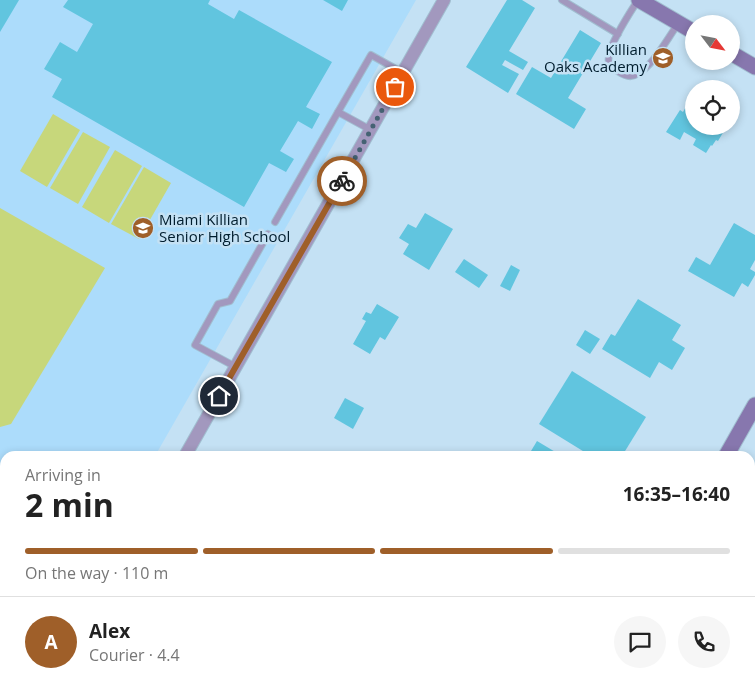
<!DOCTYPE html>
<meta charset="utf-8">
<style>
body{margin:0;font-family:"Open Sans",sans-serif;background:#f6f6f6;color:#222;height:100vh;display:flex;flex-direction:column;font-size:19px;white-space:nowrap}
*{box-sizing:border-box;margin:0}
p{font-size:16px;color:#767676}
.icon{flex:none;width:28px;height:28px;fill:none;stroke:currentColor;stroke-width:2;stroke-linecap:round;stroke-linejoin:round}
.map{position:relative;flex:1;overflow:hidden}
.sheet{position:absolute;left:0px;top:451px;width:755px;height:246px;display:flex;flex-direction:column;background:#fff;border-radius:15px 15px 0 0;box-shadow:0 2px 8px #0003}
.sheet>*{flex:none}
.needle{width:32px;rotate:122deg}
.tools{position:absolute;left:685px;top:15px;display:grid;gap:10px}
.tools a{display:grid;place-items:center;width:55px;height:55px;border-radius:50%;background:#fff;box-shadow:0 2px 8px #0003;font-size:25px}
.pin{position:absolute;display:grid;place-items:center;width:42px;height:42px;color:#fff;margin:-21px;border:2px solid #fff;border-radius:50%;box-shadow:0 1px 5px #0007}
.courier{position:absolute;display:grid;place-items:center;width:50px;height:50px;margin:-25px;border:4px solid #9f5f29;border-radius:50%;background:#fff;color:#222;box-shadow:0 1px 6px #0007}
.summary em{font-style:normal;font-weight:700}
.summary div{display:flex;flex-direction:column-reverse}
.summary{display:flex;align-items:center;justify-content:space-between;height:85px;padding:0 25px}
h1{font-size:32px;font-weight:700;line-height:38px}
.bar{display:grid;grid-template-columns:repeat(4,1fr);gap:8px 5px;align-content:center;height:60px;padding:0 25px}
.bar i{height:6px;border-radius:4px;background:#e0e0e0}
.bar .current{background:#9f5f29}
.bar p{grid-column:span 4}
.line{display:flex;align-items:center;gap:12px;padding:0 25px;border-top:1px solid #e0e0e0}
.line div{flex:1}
.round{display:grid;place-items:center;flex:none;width:52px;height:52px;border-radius:26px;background:#f6f6f6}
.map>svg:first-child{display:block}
.built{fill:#acdcfb}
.green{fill:#c7d77b}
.building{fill:#61c5df}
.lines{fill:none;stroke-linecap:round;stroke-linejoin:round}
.lane-casing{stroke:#a1bed0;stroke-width:8}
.street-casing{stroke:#a1bed0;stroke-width:14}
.secondary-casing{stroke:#a1bed0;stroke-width:17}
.lane{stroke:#a298be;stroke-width:6}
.street{stroke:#a298be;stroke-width:12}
.secondary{stroke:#8777ae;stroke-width:15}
.done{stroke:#456273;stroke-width:5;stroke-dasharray:0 9}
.route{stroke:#9f5f29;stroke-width:6}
.labels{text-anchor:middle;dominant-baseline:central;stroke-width:5;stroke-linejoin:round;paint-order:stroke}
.poi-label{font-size:15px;fill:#001d2e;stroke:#c4e1f4;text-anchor:end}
</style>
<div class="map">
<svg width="755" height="697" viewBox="0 0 755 697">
<rect width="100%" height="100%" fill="#c4e1f4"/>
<polygon class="built" points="0,0 416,0 155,456 5,456 5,692 20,693 18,697 0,697"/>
<g class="green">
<polygon points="53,114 80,130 47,187 20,171"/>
<polygon points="83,132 110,147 78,204 50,188"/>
<polygon points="115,150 142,166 109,223 82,207"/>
<polygon points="144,167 171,183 139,239 111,224"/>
<polygon points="0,208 105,268 11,424 0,427"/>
<polygon points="0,526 5,529 5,596 0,605"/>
</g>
<g class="building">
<polygon points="0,0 19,0 0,32"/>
<polygon points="68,0 210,0 208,4 234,19 239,10 332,62 306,107 320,114 312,129 298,121 280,151 294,159 286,172 269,163 244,207 52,97 62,79 44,69 60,42 77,52 93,24 63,7"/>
<polygon points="323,0 348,0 342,11"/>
<polygon points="507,0 522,0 535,8 509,51 528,62 523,70 505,60 502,65 519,74 508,93 466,67"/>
<polygon points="580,30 601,43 568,98 586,109 574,129 516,94 532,67 551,78"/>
<polygon points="691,98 694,100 694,126 727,126 718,141 716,140 712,146 711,145 706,153 693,145 696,139 684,132 680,140 666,132 680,110 683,112"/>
<polygon points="425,213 453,229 429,270 403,254 409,244 399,238 408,224 416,228"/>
<polygon points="734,223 755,235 755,260 750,269 755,272 755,275 748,287 742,283 734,297 688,271 696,257 710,265"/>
<polygon points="464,259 488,275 479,288 455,272"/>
<polygon points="511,265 520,270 510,291 500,286"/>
<polygon points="638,299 681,325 672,340 685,348 672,370 659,362 650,378 602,349 611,334 615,336"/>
<polygon points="377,304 399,317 385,340 380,337 370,354 353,344 366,321 362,319 366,312 371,314"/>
<polygon points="585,330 600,339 590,354 576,345"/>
<polygon points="572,371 646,417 622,456 591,456 539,424"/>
<polygon points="345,398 364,408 353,429 334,418"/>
<polygon points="537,441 562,456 528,456"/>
<polygon points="683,692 700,692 708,697 681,697"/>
</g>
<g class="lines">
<g class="lane-casing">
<g id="lane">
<polyline points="562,0 618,34"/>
<path d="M638,0C631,11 605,50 609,62C610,67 615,70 619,72C625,76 631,78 637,74C653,66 667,39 678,24"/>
<polyline points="338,112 371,55 403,73"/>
<polyline points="275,222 338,112 371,130"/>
<polyline points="236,367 195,345 218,304 230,301 268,234"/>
</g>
</g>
<g class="street-casing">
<g id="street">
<polyline points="185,456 444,0"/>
<polyline points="48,697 51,692"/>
</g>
</g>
<g class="secondary-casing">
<g id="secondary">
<polyline points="639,0 694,32"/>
<polyline points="731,53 755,67"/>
<polyline points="726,456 755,405"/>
<polyline points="590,697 592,692"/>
</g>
</g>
<use href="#lane" class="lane"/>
<use href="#street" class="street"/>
<use href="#secondary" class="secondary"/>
</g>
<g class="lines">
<polyline class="done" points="342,181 395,87"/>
<polyline class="route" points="219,396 342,181"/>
</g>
<defs>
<g id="school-disc" transform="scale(1.125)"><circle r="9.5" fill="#9f5f29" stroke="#c4e1f4"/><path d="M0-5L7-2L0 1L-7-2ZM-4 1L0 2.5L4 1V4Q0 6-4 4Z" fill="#fff"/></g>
</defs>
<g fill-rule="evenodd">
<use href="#school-disc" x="663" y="58"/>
<use href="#school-disc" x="143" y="228"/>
</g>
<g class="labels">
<g class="poi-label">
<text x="647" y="49">Killian<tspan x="647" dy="17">Oaks Academy</tspan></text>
<text x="159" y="219" text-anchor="start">Miami Killian<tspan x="159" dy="17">Senior High School</tspan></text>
</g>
</g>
</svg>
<div class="tools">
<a><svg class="needle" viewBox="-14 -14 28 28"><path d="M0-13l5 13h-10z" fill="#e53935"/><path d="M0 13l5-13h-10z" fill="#767676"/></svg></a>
<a><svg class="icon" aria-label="locate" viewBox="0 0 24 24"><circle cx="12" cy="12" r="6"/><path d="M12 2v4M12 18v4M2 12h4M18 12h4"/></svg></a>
</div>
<div class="pin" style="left:395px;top:87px;background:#ea580c"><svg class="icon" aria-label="bag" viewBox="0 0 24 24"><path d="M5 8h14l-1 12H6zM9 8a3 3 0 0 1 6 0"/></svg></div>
<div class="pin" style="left:219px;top:396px;background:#1f2937"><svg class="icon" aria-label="home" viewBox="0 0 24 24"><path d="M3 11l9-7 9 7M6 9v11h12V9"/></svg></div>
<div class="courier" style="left:342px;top:181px"><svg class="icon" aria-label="bike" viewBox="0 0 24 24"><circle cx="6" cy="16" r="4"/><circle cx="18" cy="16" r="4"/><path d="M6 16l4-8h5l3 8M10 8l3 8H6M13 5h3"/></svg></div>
<section class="sheet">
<div class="summary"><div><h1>2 min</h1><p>Arriving in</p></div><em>16:35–16:40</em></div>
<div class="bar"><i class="current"></i><i class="current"></i><i class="current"></i><i></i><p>On the way · 110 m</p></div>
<div class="line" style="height:90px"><b class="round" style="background:#9f5f29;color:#fff">A</b><div><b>Alex</b><p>Courier · 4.4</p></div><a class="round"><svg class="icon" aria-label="chat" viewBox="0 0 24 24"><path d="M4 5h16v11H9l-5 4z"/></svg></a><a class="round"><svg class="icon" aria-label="phone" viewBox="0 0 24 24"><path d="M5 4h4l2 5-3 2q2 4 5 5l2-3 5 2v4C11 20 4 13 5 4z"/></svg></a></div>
</section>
</div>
